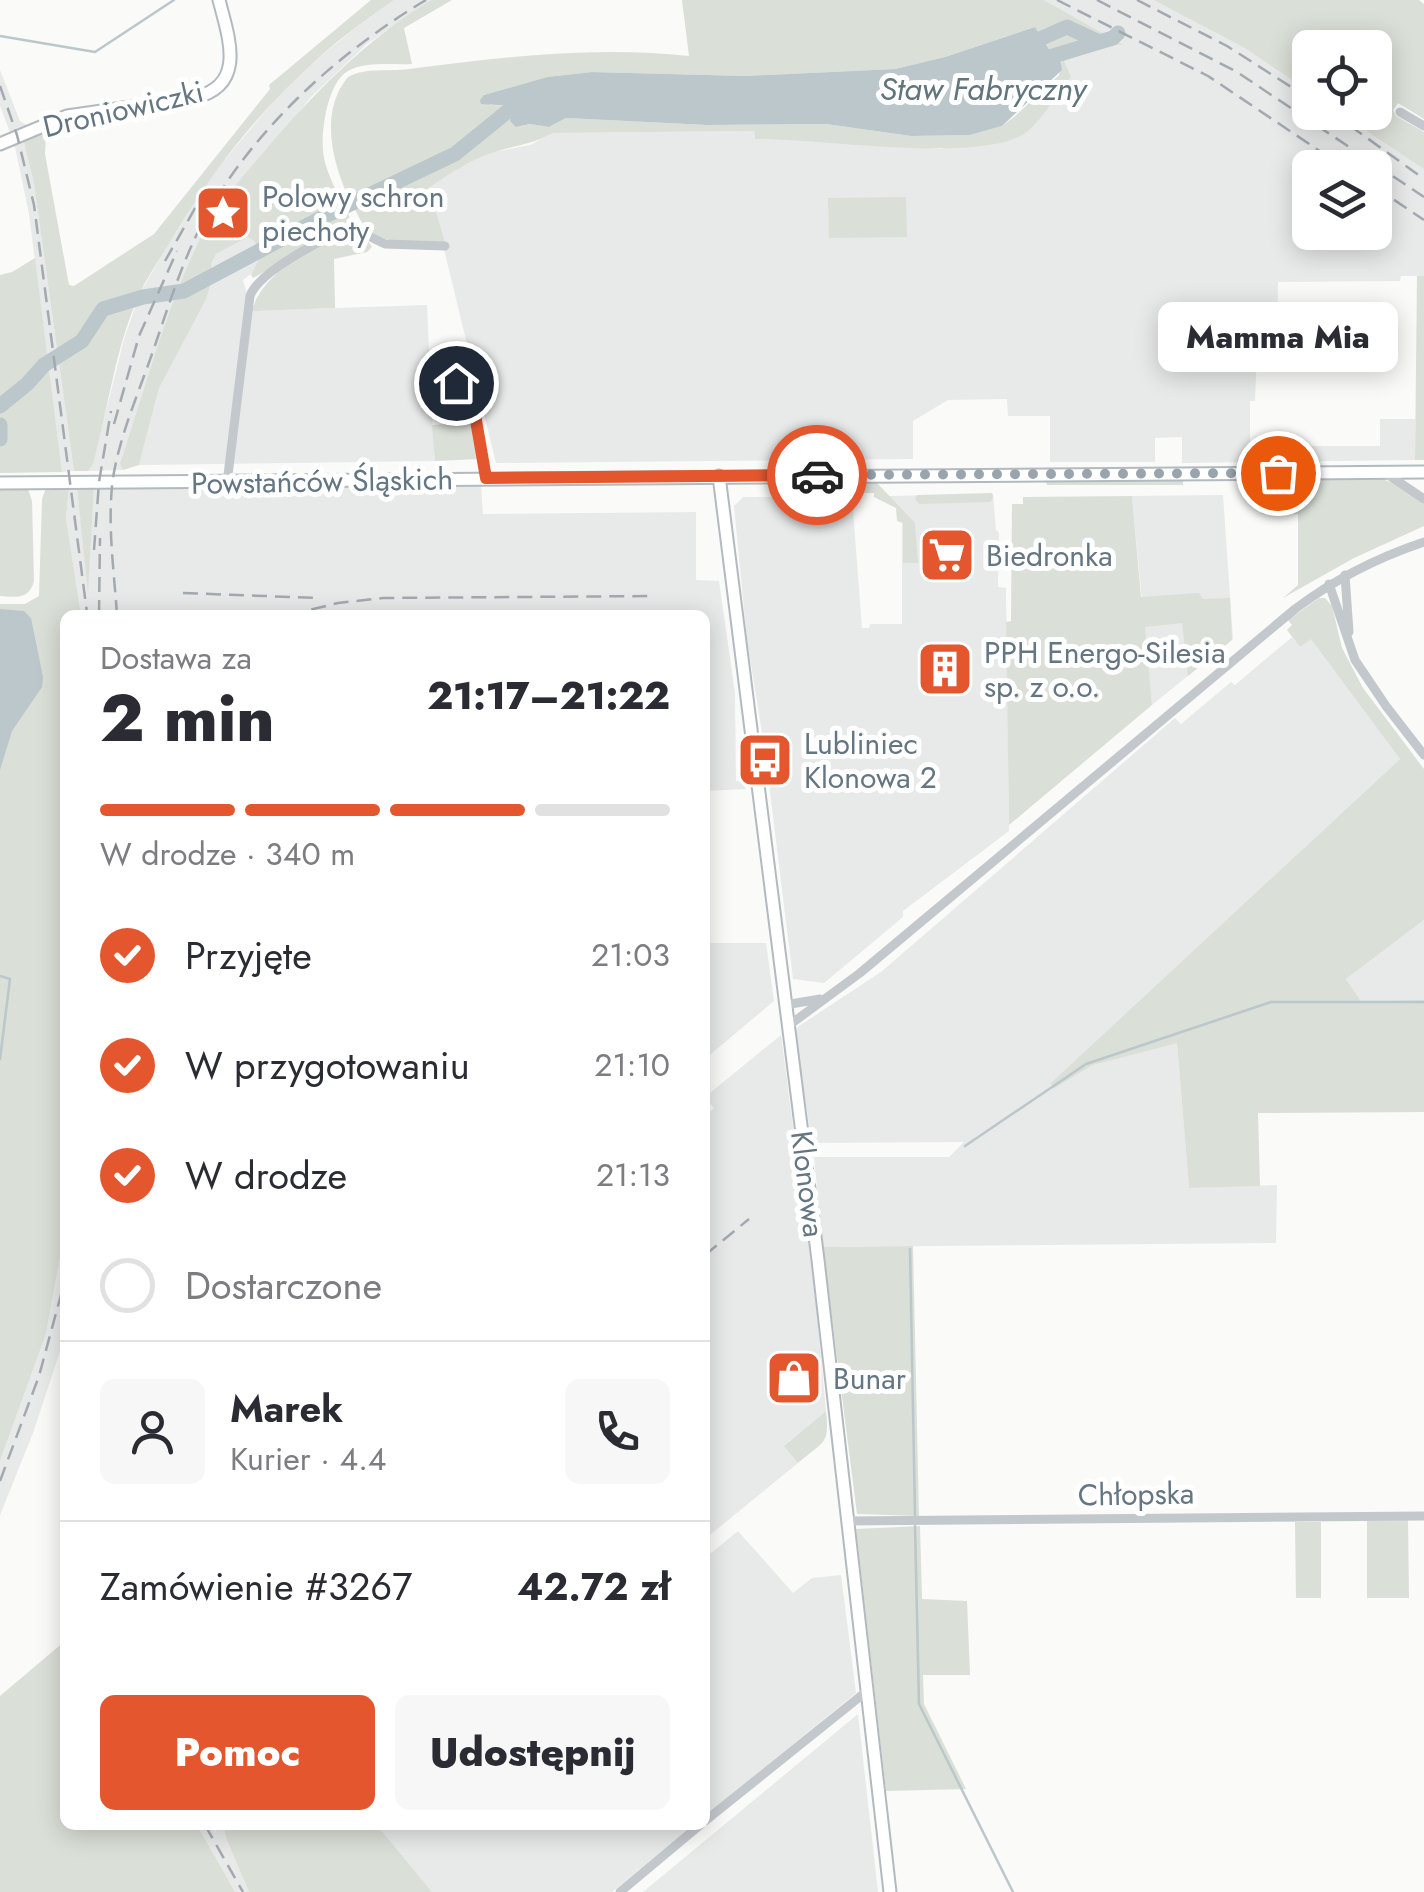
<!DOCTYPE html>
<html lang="pl">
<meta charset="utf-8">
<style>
body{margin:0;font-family:Jost,sans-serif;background:#f7f7f7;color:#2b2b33;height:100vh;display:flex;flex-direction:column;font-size:38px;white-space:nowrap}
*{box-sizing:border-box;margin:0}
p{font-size:32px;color:#7c7c81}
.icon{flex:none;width:55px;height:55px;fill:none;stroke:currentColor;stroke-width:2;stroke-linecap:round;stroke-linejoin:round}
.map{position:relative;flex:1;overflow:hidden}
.sheet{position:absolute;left:60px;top:610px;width:650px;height:1220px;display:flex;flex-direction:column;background:#fff;border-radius:15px;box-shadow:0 5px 25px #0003}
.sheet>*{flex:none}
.tools{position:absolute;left:1292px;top:30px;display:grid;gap:20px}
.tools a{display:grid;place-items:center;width:100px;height:100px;border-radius:15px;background:#fff;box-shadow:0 5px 25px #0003;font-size:50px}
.pin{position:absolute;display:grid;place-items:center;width:85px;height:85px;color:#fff;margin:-42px;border:5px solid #fff;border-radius:50%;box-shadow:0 2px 10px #0007}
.courier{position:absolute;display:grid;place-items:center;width:100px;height:100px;margin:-50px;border:8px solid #e4572e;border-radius:50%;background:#fff;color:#222;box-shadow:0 2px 12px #0007}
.bubble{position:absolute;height:70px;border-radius:15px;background:#fff;box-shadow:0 5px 25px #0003;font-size:32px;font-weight:800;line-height:70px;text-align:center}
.head em{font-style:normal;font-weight:800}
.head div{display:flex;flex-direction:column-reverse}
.head{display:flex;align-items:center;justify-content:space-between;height:170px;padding:0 40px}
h1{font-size:65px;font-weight:800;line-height:75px}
.bar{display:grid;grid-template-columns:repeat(4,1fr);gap:15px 10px;align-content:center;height:120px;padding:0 40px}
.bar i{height:12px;border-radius:8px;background:#e1e1e2}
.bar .on{background:#e4572e}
.bar p{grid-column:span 4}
.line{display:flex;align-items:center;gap:25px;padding:0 40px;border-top:2px solid #e1e1e2}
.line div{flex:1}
.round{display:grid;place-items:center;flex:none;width:105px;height:105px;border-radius:15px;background:#f7f7f7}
ol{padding:0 40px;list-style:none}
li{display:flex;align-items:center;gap:30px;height:110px}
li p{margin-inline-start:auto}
li .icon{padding:10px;border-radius:50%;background:#e4572e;color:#fff;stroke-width:4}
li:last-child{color:#7c7c81}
li i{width:55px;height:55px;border:5px solid #e1e1e2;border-radius:50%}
.primary-button{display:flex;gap:20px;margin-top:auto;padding:20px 40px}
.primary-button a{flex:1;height:115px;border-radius:15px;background:#e4572e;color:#fff;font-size:40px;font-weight:800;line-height:115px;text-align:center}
.primary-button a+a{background:#f7f7f7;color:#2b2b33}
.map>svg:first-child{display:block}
.built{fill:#e8e9e9;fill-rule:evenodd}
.green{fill:#dadfd7;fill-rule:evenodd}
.water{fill:#bbc7cb}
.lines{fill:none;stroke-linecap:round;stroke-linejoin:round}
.stream{stroke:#bbc7cb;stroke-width:2.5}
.river{stroke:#bbc7cb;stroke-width:15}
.secondary-casing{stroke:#b3babf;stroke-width:15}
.street{stroke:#c3c8cc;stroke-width:9}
.secondary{stroke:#fff;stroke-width:11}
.rail{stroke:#a2aab0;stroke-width:2.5;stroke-dasharray:15 8;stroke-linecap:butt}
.done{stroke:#99a4ac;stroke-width:10;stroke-dasharray:0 18}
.route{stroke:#e4572e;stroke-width:12}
.labels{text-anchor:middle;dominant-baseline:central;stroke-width:10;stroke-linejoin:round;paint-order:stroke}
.street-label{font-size:30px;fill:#657683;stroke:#fff}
.poi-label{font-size:30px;fill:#657683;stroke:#fff;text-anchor:start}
.water-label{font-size:32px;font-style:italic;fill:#60757c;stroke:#fff}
</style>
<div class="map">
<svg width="1424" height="1892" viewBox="0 0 1424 1892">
<rect width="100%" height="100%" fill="#fafaf8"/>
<g class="built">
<polygon points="394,0 431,0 367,44 311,97 196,246 146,386 121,464 123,470 88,471 95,455 124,339 140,293 200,189 290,82 367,18"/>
<path d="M1044,0H1160L1310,73V112H1375L1424,137V276H1401L1400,281L1278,282L1277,350H1257L1255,401H1250V446H1380V419H1415V460L1182,463V437L1155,438V462H1050V416H1008L1007,399L948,400L913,421V459L496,463L429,188L466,163L494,152L530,145L553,133L754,131L755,139L794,138L940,149L1026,132L1071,77L1063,61L1119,44ZM1310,168H1375V232H1310Z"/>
<polygon points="0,70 20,121 28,126 11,135 0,106"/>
<polygon points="23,138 34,184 74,471 62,472 29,214 15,147 10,145"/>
<polygon points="248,237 255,242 262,255 256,270 243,280 247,294 245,311 427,305 430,374 437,379 437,392 431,396 435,461 139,465 159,388 210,275 211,264 216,254"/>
<polygon points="481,486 483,514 696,512 696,580 719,581 735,693 736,781 742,781 746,789 705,791 705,615 81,615 66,518 69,488 77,488 88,583 94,488"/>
<polygon points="993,494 996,530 999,533 998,587 1006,588 1009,831 903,911 903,917 824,983 793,979 765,751 747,640 734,506 743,497 852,497 862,628 869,628 870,624 902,624 902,511 889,496"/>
<polygon points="1223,495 1233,639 1152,705 1132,496"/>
<polygon points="1292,637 1300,647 1311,638 1400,759 1052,1083 1053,1089 1093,1065 1177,1042 1189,1188 1277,1185 1276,1243 823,1247 814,1157 949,1157 964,1142 812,1143 795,1032 799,1026 881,972 1175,718 1181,724 1231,682 1235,685"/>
<polygon points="1424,920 1424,1000 1361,1001 1346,979"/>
<polygon points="705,943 766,943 774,1001 705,1059"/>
<polygon points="781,1035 815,1294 826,1411 785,1445 798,1463 705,1539 705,1116 714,1108 705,1097"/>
<polygon points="65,1230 65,1336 33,1433 0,1515 0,1461 46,1334"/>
<polygon points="738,1531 793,1593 812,1578 841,1575 856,1693 705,1816 705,1558"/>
<polygon points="858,1714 878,1892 643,1892"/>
<polygon points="197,1825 211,1825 216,1833 215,1825 224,1825 226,1838 249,1892 235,1892"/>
<polygon points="377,1825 693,1825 612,1892 432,1892"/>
</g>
<g class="green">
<path d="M371,0H394C298,63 224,148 167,247C158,262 147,277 140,293C115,347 109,407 93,464L88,471H74L34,184L23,138L59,123L46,135L45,154L69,285L74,286L154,234L270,89L269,85Z"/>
<path d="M431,0H452L404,28L412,64C392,65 366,61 348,71C328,82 321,129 323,151C325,174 341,198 350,218L348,225L253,278L251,275L261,255L255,242L248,237L216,254L211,264L212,279L206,299L159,388L139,465L123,470L120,464C144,392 164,316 196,247C212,212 237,183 262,154C312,95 365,40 431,0Z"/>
<path d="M682,0H1044L1123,45L1112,44L1064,61L1071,77C1057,94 1044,117 1028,131C985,166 815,137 755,139L754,131L553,133C531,145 515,145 492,153C469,160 450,174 429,188L445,243C421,242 388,247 368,230C361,224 357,212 352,204C333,167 318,113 348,77C367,67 388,72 409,69C503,57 595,46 689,56ZM1035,27L1051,54L1059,52L1062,57L1059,75L1014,117L1002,126L970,135L911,136L826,124L707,125L566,118L549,127L531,124L516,127L514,106L490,105L484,95L547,77L592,72L745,76L895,69L945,57Z"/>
<polygon points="1154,0 1419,0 1424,4 1424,119 1398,103 1393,110 1396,116 1424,132 1424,169 1340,113 1375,112 1375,48 1310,48 1310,92 1245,48"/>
<polygon points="906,197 907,237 829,238 828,198"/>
<path d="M348,233L366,238L372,247L367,252L334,259L335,308L252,311C261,274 313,245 348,233Z"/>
<polygon points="35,258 62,472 0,473 0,275 12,272"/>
<polygon points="1417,276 1424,276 1424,460 1415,460"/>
<polygon points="446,387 467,391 479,459 435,461 432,425 447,424"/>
<polygon points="1183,478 1183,485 1047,485 1045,479"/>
<polygon points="1379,478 1396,484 1424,503 1424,526 1354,558 1283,598 1298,585 1298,514 1262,514 1259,493 1307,492 1307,479"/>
<polygon points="815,481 871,481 878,484 915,523 918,563 903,563 903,523 897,521 896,508 874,497 874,493 814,493"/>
<polygon points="46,488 69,488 66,518 81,615 65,615 65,1230 46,1334 0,1461 0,604 25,604 39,596 42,499"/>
<polygon points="77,488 94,488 88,593"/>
<path d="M0,489H28L32,501L34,581C29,600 16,597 0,596Z"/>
<polygon points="992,493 993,498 990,502 919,504 915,499 917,495"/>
<polygon points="1132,496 1141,597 1199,593 1203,599 1230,598 1232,640 1188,676 1182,623 1145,627 1152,705 1009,825 1006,622 1011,621 1012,504 1023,504 1023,497"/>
<polygon points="1319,598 1325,598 1332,606 1342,648 1363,688 1424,769 1424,920 1346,979 1361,1001 1424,1000 1424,1112 1258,1113 1260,1186 1189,1188 1177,1043 1093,1065 1053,1089 1051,1083 1400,759 1311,639 1300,647 1287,630 1292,625 1288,620"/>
<polygon points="913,1246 919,1516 857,1514 823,1247"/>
<path d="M826,1411C830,1446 823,1441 798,1463L784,1446Z"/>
<polygon points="1408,1520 1409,1598 1367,1598 1367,1521"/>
<polygon points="1295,1522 1321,1522 1321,1598 1296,1598"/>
<polygon points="920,1526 922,1599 967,1601 970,1675 923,1675 924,1704 966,1789 886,1791 856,1529"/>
<polygon points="65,1641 65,1825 197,1825 235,1892 0,1892 0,1696"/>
<polygon points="224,1825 377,1825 432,1892 249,1892 226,1838"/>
</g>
<g class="water">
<polygon points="1035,27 1051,53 1059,52 1062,70 1002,126 970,135 911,136 826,124 707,125 566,118 549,127 530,124 516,127 510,121 514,106 481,104 480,100 484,95 547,77 592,72 745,76 895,69 945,57"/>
<polygon points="0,609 24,611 31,618 43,677 42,687 12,731 0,770"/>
</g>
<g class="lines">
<g class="stream">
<polyline points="0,36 95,52 174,0"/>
<polyline points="0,976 10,979 0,1059"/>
<polyline points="965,1146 1086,1064 1271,1002 1424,1002"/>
<polyline points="910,1249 915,1515"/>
<polyline points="915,1526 919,1704 1013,1892"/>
</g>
<g class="river">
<polyline points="1042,38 1067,27 1097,41"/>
<polyline points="1043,59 1113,38 1118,33"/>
<polyline points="0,406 27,384 44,365 82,341 103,309 143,297 184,291 321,218 455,154 514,106 531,101"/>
<polyline points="0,425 0,439"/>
</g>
<g class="secondary-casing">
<g id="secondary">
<path d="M0,144L67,116L193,98C247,86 229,39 219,0"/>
<polyline points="719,476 818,1260 890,1892"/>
<polyline points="0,483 1424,472"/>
</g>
</g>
<g class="street">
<polyline points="1400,112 1424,126"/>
<polyline points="441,383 470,386 485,479"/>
<polyline points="1387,474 1424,499"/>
<path d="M227,483L250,296C259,271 327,236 352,228L385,244L445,246"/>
<polyline points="1345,575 1349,632"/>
<polyline points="1329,584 1355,660 1386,706 1424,755"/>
<polyline points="785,1005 820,999"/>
<path d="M788,1026L860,973L1295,609C1335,579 1376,558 1424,542"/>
<polyline points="848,1521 1424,1516"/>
<polyline points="705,1821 867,1691"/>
<polyline points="620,1892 700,1825"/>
</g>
<use href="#secondary" class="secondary"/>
<g class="rail">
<polyline points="1057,0 1208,76 1345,168"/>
<polyline points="1097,0 1237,72 1424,197"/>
<polyline points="1137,0 1227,46 1310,99"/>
<polyline points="0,86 17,135 34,205 87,613"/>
<polyline points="1331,112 1424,179"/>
<polyline points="1375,187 1424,220"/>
<polyline points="165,261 202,196"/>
<polyline points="114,424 139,336 177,251"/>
<polyline points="94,550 99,482 111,411"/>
<polyline points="183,593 318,598"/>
<polyline points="99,615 100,538"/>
<path d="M117,615C114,570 107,523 113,478C120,435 138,394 152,354C168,308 182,261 205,218C254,128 339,52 426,0"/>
<polyline points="289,615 338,603 383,598 654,596"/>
<polyline points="705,1255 749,1219"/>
<polyline points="0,1481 39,1376 65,1280"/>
<polyline points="205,1825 243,1892"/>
</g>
</g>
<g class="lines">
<polyline class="done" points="817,475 1278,473"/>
<polyline class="route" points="456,383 470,386 486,478 817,475"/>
</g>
<defs>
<g id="sight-square" transform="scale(2.875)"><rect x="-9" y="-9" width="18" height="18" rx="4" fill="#e4572e" stroke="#fff"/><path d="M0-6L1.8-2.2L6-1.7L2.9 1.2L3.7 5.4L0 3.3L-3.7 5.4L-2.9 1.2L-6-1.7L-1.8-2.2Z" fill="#fff"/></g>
<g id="supermarket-square" transform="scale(2.875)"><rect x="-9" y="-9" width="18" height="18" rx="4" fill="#e4572e" stroke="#fff"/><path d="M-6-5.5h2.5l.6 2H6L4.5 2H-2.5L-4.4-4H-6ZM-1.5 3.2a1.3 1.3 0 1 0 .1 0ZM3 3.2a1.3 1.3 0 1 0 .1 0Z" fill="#fff"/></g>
<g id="building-square" transform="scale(2.875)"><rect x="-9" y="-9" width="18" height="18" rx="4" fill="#e4572e" stroke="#fff"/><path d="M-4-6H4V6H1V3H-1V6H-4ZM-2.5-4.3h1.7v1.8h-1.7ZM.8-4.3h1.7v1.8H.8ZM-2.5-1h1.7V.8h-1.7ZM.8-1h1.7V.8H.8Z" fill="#fff"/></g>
<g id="bus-square" transform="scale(2.875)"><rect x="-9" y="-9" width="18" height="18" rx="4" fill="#e4572e" stroke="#fff"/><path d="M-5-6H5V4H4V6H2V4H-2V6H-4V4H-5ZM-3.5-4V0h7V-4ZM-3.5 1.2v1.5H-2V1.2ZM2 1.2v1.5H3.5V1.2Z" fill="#fff"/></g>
<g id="shop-square" transform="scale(2.875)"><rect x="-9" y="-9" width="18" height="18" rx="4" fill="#e4572e" stroke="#fff"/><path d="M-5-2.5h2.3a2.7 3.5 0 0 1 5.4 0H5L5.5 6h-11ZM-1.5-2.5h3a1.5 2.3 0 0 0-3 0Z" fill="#fff"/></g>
</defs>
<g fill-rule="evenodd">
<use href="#sight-square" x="223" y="213"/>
<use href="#supermarket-square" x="947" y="555"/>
<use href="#building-square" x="945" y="669"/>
<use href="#bus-square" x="765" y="760"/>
<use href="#shop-square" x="794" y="1378"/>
</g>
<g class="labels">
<g class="street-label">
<text transform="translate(123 109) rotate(-13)">Droniowiczki</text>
<text transform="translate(322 481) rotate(-1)">Powstańców Śląskich</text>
<text transform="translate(808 1184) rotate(83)">Klonowa</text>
<text transform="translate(1136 1494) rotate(-1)">Chłopska</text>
</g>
<g class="poi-label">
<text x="262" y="196">Polowy schron<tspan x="262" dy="34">piechoty</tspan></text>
<text x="986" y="555">Biedronka</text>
<text x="984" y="652">PPH Energo-Silesia<tspan x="984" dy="34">sp. z o.o.</tspan></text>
<text x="804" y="743">Lubliniec<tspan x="804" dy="34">Klonowa 2</tspan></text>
<text x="833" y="1378">Bunar</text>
</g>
<g class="water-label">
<text x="983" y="89">Staw Fabryczny</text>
</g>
</g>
</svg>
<div class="tools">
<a><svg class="icon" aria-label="locate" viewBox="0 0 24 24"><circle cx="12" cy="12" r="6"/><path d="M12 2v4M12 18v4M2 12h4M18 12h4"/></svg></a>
<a><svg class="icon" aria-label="layers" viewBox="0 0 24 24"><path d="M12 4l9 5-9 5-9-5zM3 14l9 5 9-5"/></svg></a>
</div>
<div class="pin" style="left:1278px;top:473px;background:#ea580c"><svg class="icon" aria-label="bag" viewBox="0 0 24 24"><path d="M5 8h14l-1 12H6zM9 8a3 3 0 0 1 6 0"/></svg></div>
<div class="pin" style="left:456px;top:383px;background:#1f2937"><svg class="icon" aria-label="home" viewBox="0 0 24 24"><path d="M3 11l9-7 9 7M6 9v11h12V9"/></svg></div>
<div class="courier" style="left:817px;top:475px"><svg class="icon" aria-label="car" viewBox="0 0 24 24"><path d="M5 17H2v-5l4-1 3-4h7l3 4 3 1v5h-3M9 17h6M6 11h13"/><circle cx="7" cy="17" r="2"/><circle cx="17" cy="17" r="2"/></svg></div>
<div class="bubble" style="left:1158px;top:302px;width:240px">Mamma Mia</div>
<section class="sheet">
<div class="head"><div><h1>2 min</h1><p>Dostawa za</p></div><em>21:17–21:22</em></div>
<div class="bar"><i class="on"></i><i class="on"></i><i class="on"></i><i></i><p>W drodze · 340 m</p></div>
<ol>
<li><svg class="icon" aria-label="check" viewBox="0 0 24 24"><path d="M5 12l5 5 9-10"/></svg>Przyjęte<p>21:03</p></li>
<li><svg class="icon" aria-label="check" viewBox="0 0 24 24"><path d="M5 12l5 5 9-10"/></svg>W przygotowaniu<p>21:10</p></li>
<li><svg class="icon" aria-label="check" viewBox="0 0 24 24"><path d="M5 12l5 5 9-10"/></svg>W drodze<p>21:13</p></li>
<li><i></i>Dostarczone</li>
</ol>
<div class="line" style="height:180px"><a class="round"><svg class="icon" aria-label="person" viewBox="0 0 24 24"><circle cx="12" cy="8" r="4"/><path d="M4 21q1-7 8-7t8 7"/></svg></a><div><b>Marek</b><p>Kurier · 4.4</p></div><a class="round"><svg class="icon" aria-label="phone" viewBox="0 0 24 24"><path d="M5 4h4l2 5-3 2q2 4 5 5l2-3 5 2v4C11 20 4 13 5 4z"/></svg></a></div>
<div class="line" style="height:130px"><div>Zamówienie #3267</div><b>42.72 zł</b></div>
<div class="primary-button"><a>Pomoc</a><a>Udostępnij</a></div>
</section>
</div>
